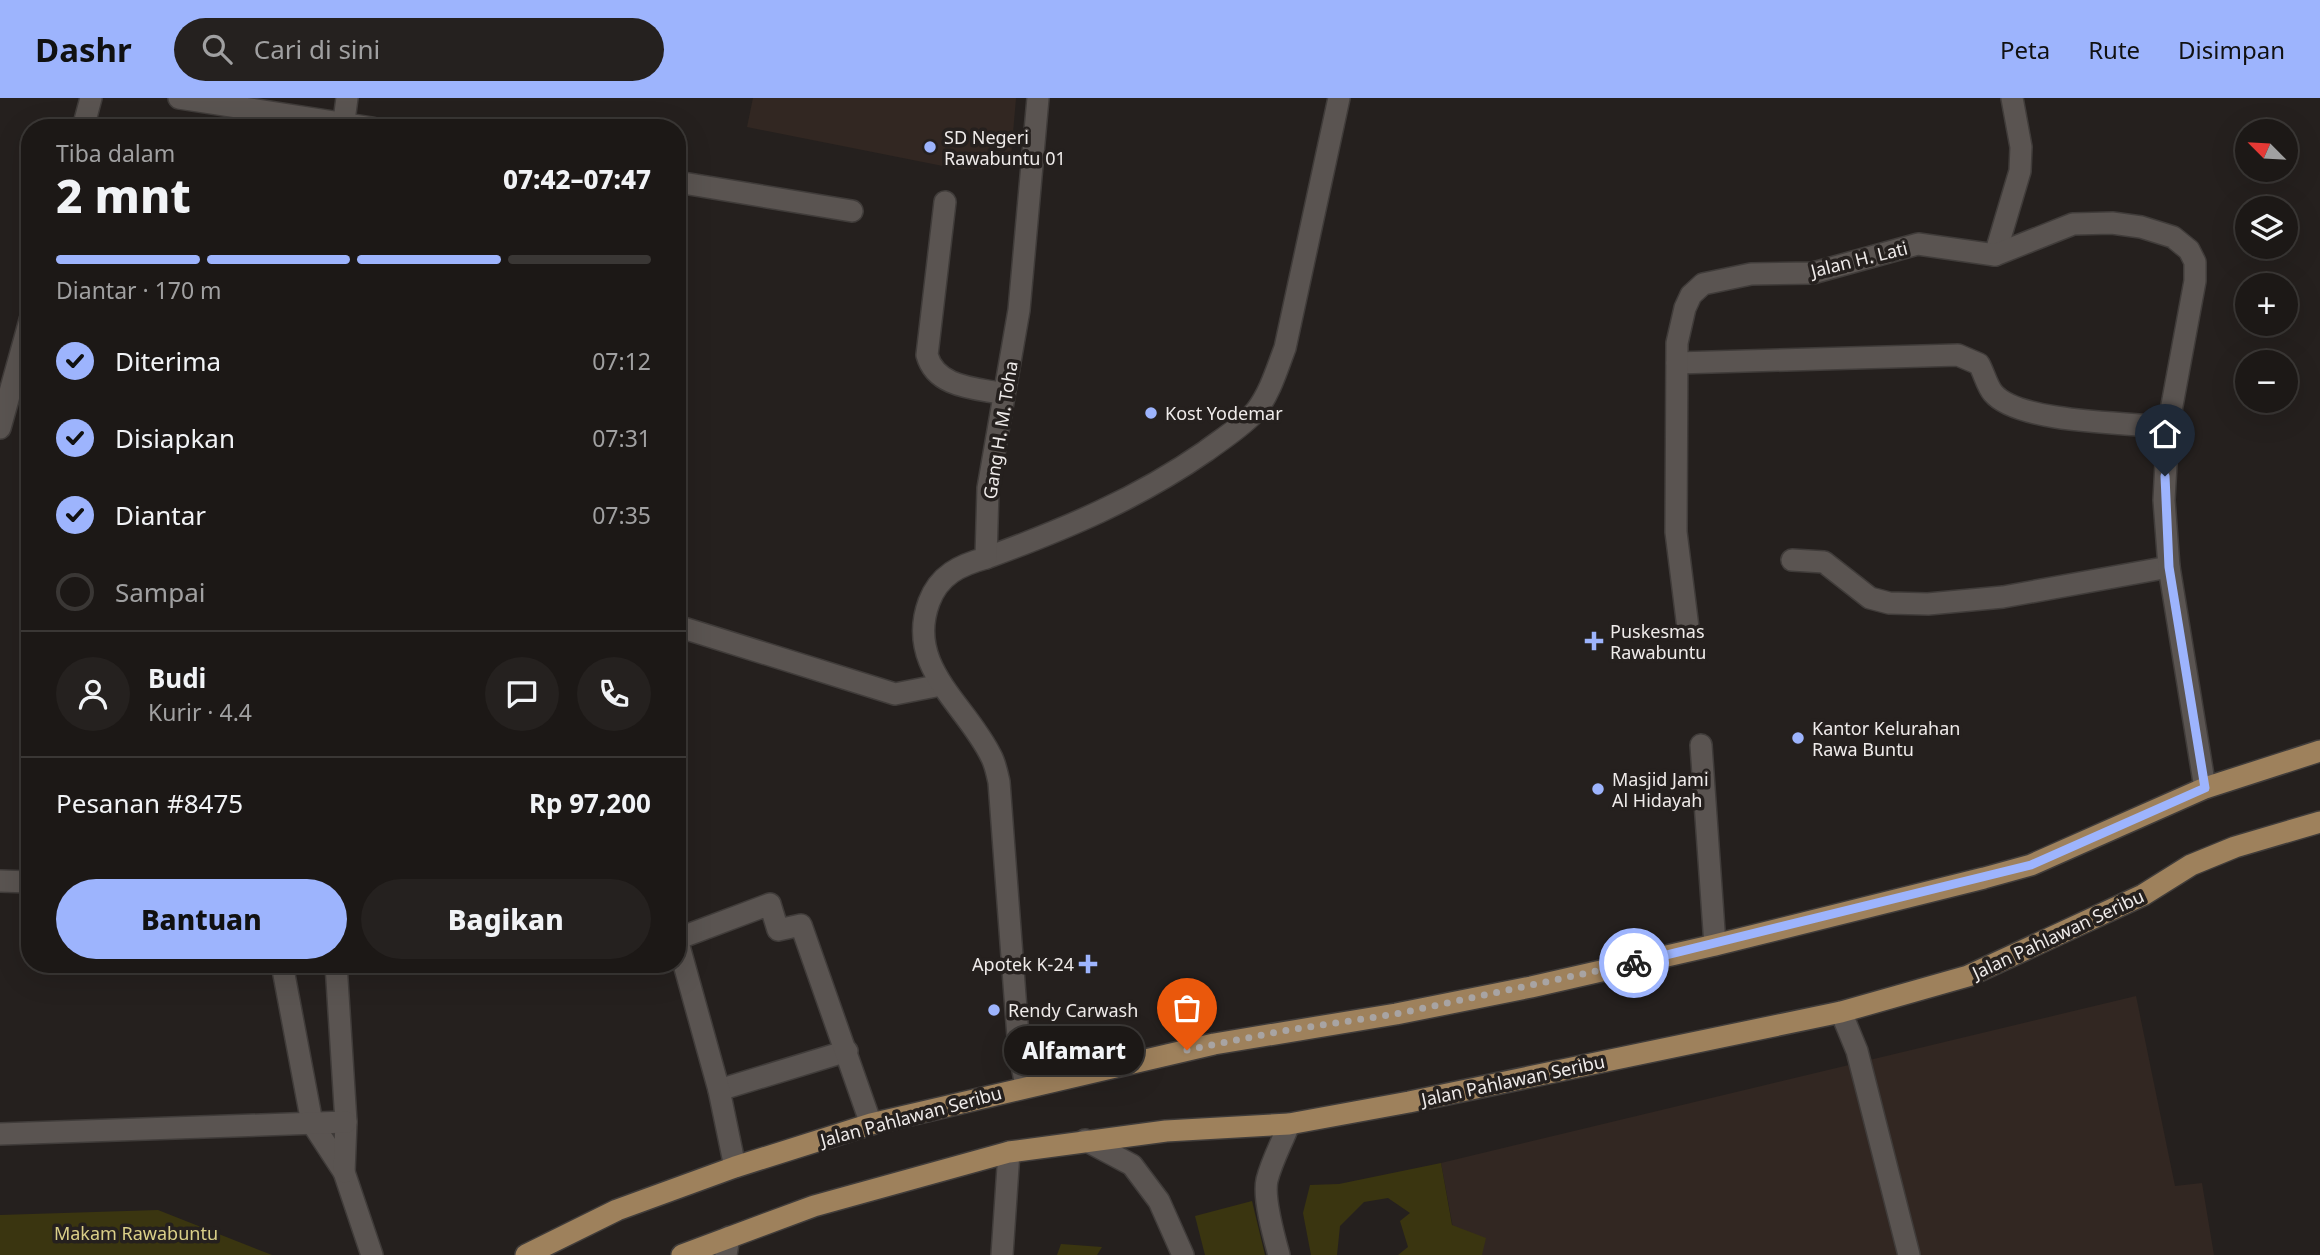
<!DOCTYPE html>
<html lang="id">
<meta charset="utf-8">
<style>
body{margin:0;font-family:"Noto Sans",sans-serif;background:#25211f;color:#f1f3f6;height:100vh;display:flex;flex-direction:column;font-size:26px;white-space:nowrap}
*{box-sizing:border-box;margin:0}
p{font-size:23px;color:#a0a0a1}
.icon{flex:none;width:38px;height:38px;fill:none;stroke:currentColor;stroke-width:2;stroke-linecap:round;stroke-linejoin:round}
.map{position:relative;flex:1;overflow:hidden}
.drawer{position:absolute;left:21px;top:21px;width:665px;height:854px;display:flex;flex-direction:column;background:#1c1816;border-radius:28px;box-shadow:0 7px 28px #0002,0 0 0 2px #3a3735}
.drawer>*{flex:none}
.needle{width:46px;rotate:294deg}
.buttons{position:absolute;left:2235px;top:21px;display:grid;gap:14px}
.buttons a{display:grid;place-items:center;width:63px;height:63px;border-radius:50%;background:#1c1816;box-shadow:0 7px 28px #0002,0 0 0 2px #3a3735;font-size:35px}
.pin{position:absolute;display:grid;place-items:center;width:60px;height:60px;color:#fff;margin:-72px -30px;border-radius:50% 50% 50% 0;rotate:-45deg;box-shadow:0 0 7px #0007}
.pin .icon{rotate:45deg}
.courier{position:absolute;display:grid;place-items:center;width:70px;height:70px;margin:-35px;border:5px solid #9db4fd;border-radius:50%;background:#fff;color:#222;box-shadow:0 2px 9px #0007}
.bubble{position:absolute;height:49px;border-radius:24px;background:#1c1816;box-shadow:0 7px 28px #0002,0 0 0 2px #3a3735;font-size:23px;font-weight:800;line-height:49px;text-align:center}
.head em{font-style:normal;font-weight:800}
.head div{display:flex;flex-direction:column-reverse}
.head{display:flex;align-items:center;justify-content:space-between;height:119px;padding:0 35px}
h1{font-size:46px;font-weight:800;line-height:52px}
.bar{display:grid;grid-template-columns:repeat(4,1fr);gap:10px 7px;align-content:center;height:84px;padding:0 35px}
.bar i{height:9px;border-radius:5px;background:#3a3735}
.bar .current{background:#9db4fd}
.bar p{grid-column:span 4}
.line{display:flex;align-items:center;gap:18px;padding:0 35px;border-top:2px solid #3a3735}
.line div{flex:1}
.round{display:grid;place-items:center;flex:none;width:74px;height:74px;border-radius:37px;background:#25211f}
ol{padding:0 35px;list-style:none}
li{display:flex;align-items:center;gap:21px;height:77px}
li p{margin-inline-start:auto}
li .icon{padding:7px;border-radius:50%;background:#9db4fd;color:#111;stroke-width:4}
li:last-child{color:#a0a0a1}
li i{width:38px;height:38px;border:4px solid #3a3735;border-radius:50%}
.button{display:flex;gap:14px;margin-top:auto;padding:14px 35px}
.button a{flex:1;height:80px;border-radius:42px;background:#9db4fd;color:#111;font-size:28px;font-weight:800;line-height:80px;text-align:center}
.button a+a{background:#25211f;color:#f1f3f6}
header{display:flex;align-items:center;gap:42px;box-sizing:border-box;height:98px;padding:0 35px;background:#9db4fd;color:#111}
header strong{font-size:33px}
nav{display:flex;gap:38px;margin-inline-start:auto;font-size:24px}
.search{width:490px;height:63px;background:#25211f;display:flex;align-items:center;gap:18px;box-sizing:border-box;padding:0 24px;border-radius:38px;color:#a0a0a1;font-size:26px}
.map>svg:first-child{display:block}
.built{fill:#322722}
.green{fill:#3a3510}
.lines{fill:none;stroke-linecap:round;stroke-linejoin:round}
.minor-casing{stroke:#403c3a;stroke-width:24}
.major-casing{stroke:#403c3a;stroke-width:24}
.minor{stroke:#5a5451;stroke-width:21}
.major{stroke:#9e815c;stroke-width:21}
.done{stroke:#a8a4a3;stroke-width:7;stroke-dasharray:0 12.6}
.route{stroke:#9db4fd;stroke-width:9}
.poi-dot{fill:#9db4fd;stroke:#25201e;stroke-width:2.5}
.labels{text-anchor:middle;dominant-baseline:central;stroke-width:7;stroke-linejoin:round;paint-order:stroke}
.poi-label{font-size:18px;fill:#efebea;stroke:#25201e;text-anchor:start}
.street-label{font-size:18px;fill:#efebea;stroke:#25201e}
.park-label{font-size:18px;fill:#dacf88;stroke:#25201e}
</style>
<header>
<strong>Dashr</strong>
<div class="search"><svg class="icon" aria-label="search" viewBox="0 0 24 24"><circle cx="10" cy="10" r="6"/><path d="M15 15l6 6"/></svg>Cari di sini</div>
<nav><a>Peta</a><a>Rute</a><a>Disimpan</a></nav>
</header>
<div class="map">
<svg width="2320" height="1157" viewBox="0 0 2320 1157">
<rect width="100%" height="100%" fill="#25201e"/>
<g class="built">
<polygon points="753,0 1016,0 1010,70 958,71 747,29"/>
<polygon points="2136,898 2175,1088 2202,1085 2214,1157 1458,1157 1441,1065"/>
</g>
<g class="green">
<polygon points="1441,1065 1452,1127 1486,1140 1482,1157 1398,1157 1408,1149 1400,1123 1410,1115 1388,1100 1364,1104 1340,1128 1337,1157 1311,1157 1303,1115 1310,1087 1339,1086"/>
<polygon points="1252,1103 1265,1157 1205,1157 1195,1118"/>
<polygon points="158,1112 272,1157 0,1157 0,1117"/>
<polygon points="1061,1146 1102,1149 1097,1157 1057,1157"/>
</g>
<g class="lines">
<g class="minor-casing">
<g id="minor">
<polyline points="179,0 372,30"/>
<polyline points="83,30 91,0"/>
<polyline points="343,30 347,0"/>
<polyline points="677,84 852,113"/>
<path d="M945,104L927,257C936,290 976,290 1004,296"/>
<polyline points="1995,157 2020,73 2021,49 2012,0"/>
<path d="M1677,265L1958,257L1979,266C1984,275 1987,288 1993,295C2018,325 2128,325 2168,329"/>
<polyline points="0,330 30,222"/>
<path d="M986,460C1065,431 1137,401 1206,353C1222,341 1243,328 1256,313C1270,295 1277,271 1285,250L1339,0"/>
<polyline points="1792,462 1824,464 1870,500 1889,505 1928,506 2003,499 2169,469"/>
<polyline points="677,528 895,596 941,587"/>
<polyline points="1688,530 1676,434 1677,245 1685,210 1691,197 1703,186 1751,176 1813,175 1918,146 1995,157 2073,126 2112,125 2141,129 2173,139 2189,152 2195,164 2195,183 2168,329 2164,402 2169,469 2205,690"/>
<polyline points="1701,647 1715,847"/>
<polyline points="0,783 30,784"/>
<polyline points="282,866 312,1025 344,1074 372,1157"/>
<polyline points="336,866 346,1024 344,1074"/>
<polyline points="1841,914 1857,953 1909,1157"/>
<path d="M1026,988L1019,952L999,684C997,675 995,665 991,658C966,606 905,569 929,504C939,477 960,467 986,460L988,390L1019,212L1038,0"/>
<polyline points="719,992 847,953"/>
<polyline points="0,1036 346,1024"/>
<polyline points="1085,1042 1132,1067 1159,1103 1183,1157"/>
<polyline points="735,1069 719,992 677,841 770,806 778,832 801,827 871,1026"/>
<polyline points="726,1157 729,1139"/>
<polyline points="1002,1157 1009,1054"/>
<path d="M1279,1157C1274,1139 1263,1100 1267,1082C1272,1062 1282,1045 1289,1026"/>
</g>
</g>
<g class="major-casing">
<g id="major">
<polyline points="526,1157 617,1112 735,1069 871,1026 1214,946 1396,916 1531,889 1715,847 1984,780 2031,767 2205,690 2320,653"/>
<polyline points="682,1157 814,1108 1009,1054 1166,1033 1289,1026 1409,1004 1841,914 1968,878 2143,797 2191,767 2235,749 2320,724"/>
</g>
</g>
<use href="#minor" class="minor"/>
<use href="#major" class="major"/>
</g>
<g class="lines">
<polyline class="done" points="1187,952 1282,933 1396,916 1634,865"/>
<polyline class="route" points="1634,865 2031,767 2205,690 2169,469 2165,378"/>
</g>
<g class="poi-dot">
<circle cx="930" cy="49" r="7"/>
<circle cx="1151" cy="315" r="7"/>
<path d="M1590.5 532.5h7v7h7v7h-7v7h-7v-7h-7v-7h7z"/>
<circle cx="1798" cy="640" r="7"/>
<circle cx="1598" cy="691" r="7"/>
<path d="M1084.5 855.5h7v7h7v7h-7v7h-7v-7h-7v-7h7z"/>
<circle cx="994" cy="912" r="7"/>
</g>
<g class="labels">
<g class="poi-label">
<text x="944" y="39">SD Negeri<tspan x="944" dy="21">Rawabuntu 01</tspan></text>
<text x="1165" y="315">Kost Yodemar</text>
<text x="1610" y="533">Puskesmas<tspan x="1610" dy="21">Rawabuntu</tspan></text>
<text x="1812" y="630">Kantor Kelurahan<tspan x="1812" dy="21">Rawa Buntu</tspan></text>
<text x="1612" y="681">Masjid Jami<tspan x="1612" dy="21">Al Hidayah</tspan></text>
<text x="1074" y="866" text-anchor="end">Apotek K-24</text>
<text x="1008" y="912">Rendy Carwash</text>
</g>
<g class="street-label">
<text transform="translate(1859 161) rotate(-14)">Jalan H. Lati</text>
<text transform="translate(1000 332) rotate(-81)">Gang H. M. Toha</text>
<text transform="translate(2058 836) rotate(-25)">Jalan Pahlawan Seribu</text>
<text transform="translate(1513 982) rotate(-12)">Jalan Pahlawan Seribu</text>
<text transform="translate(911 1018) rotate(-15)">Jalan Pahlawan Seribu</text>
</g>
<g class="park-label">
<text x="136" y="1135">Makam Rawabuntu</text>
</g>
</g>
</svg>
<div class="buttons">
<a><svg class="needle" viewBox="-14 -14 28 28"><path d="M0-13l5 13h-10z" fill="#e53935"/><path d="M0 13l5-13h-10z" fill="#a0a0a1"/></svg></a>
<a><svg class="icon" aria-label="layers" viewBox="0 0 24 24"><path d="M12 4l9 5-9 5-9-5zM3 14l9 5 9-5"/></svg></a>
<a>+</a>
<a>−</a>
</div>
<div class="pin" style="left:1187px;top:952px;background:#ea580c"><svg class="icon" aria-label="bag" viewBox="0 0 24 24"><path d="M5 8h14l-1 12H6zM9 8a3 3 0 0 1 6 0"/></svg></div>
<div class="pin" style="left:2165px;top:378px;background:#1f2937"><svg class="icon" aria-label="home" viewBox="0 0 24 24"><path d="M3 11l9-7 9 7M6 9v11h12V9"/></svg></div>
<div class="courier" style="left:1634px;top:865px"><svg class="icon" aria-label="bike" viewBox="0 0 24 24"><circle cx="6" cy="16" r="4"/><circle cx="18" cy="16" r="4"/><path d="M6 16l4-8h5l3 8M10 8l3 8H6M13 5h3"/></svg></div>
<div class="bubble" style="left:1004px;top:928px;width:140px">Alfamart</div>
<section class="drawer">
<div class="head"><div><h1>2 mnt</h1><p>Tiba dalam</p></div><em>07:42–07:47</em></div>
<div class="bar"><i class="current"></i><i class="current"></i><i class="current"></i><i></i><p>Diantar · 170 m</p></div>
<ol>
<li><svg class="icon" aria-label="check" viewBox="0 0 24 24"><path d="M5 12l5 5 9-10"/></svg>Diterima<p>07:12</p></li>
<li><svg class="icon" aria-label="check" viewBox="0 0 24 24"><path d="M5 12l5 5 9-10"/></svg>Disiapkan<p>07:31</p></li>
<li><svg class="icon" aria-label="check" viewBox="0 0 24 24"><path d="M5 12l5 5 9-10"/></svg>Diantar<p>07:35</p></li>
<li><i></i>Sampai</li>
</ol>
<div class="line" style="height:126px"><a class="round"><svg class="icon" aria-label="person" viewBox="0 0 24 24"><circle cx="12" cy="8" r="4"/><path d="M4 21q1-7 8-7t8 7"/></svg></a><div><b>Budi</b><p>Kurir · 4.4</p></div><a class="round"><svg class="icon" aria-label="chat" viewBox="0 0 24 24"><path d="M4 5h16v11H9l-5 4z"/></svg></a><a class="round"><svg class="icon" aria-label="phone" viewBox="0 0 24 24"><path d="M5 4h4l2 5-3 2q2 4 5 5l2-3 5 2v4C11 20 4 13 5 4z"/></svg></a></div>
<div class="line" style="height:91px"><div>Pesanan #8475</div><b>Rp 97,200</b></div>
<div class="button"><a>Bantuan</a><a>Bagikan</a></div>
</section>
</div>
